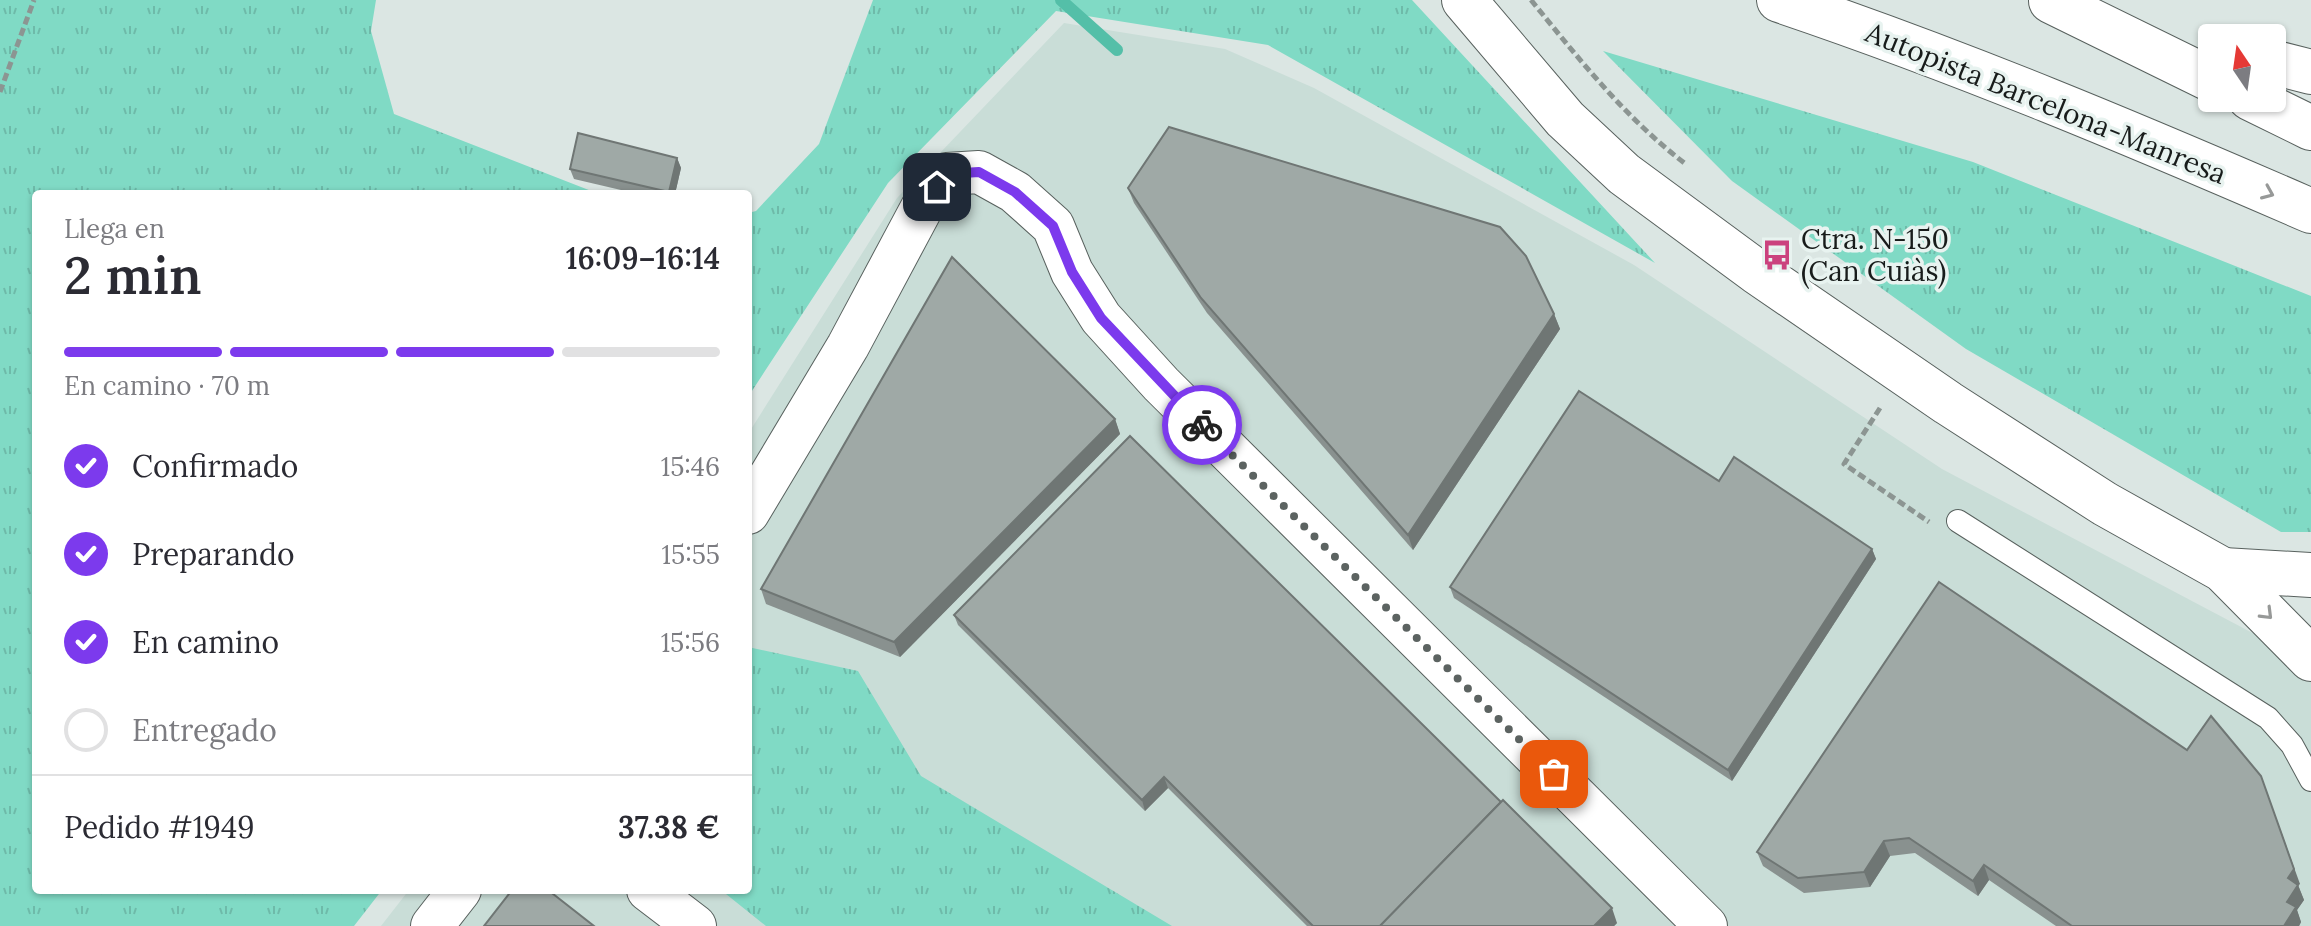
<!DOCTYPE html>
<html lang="es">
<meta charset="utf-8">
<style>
body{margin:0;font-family:Lora,serif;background:#f7f7f7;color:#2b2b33;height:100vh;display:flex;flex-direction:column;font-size:30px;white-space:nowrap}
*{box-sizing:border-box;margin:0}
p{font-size:26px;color:#7c7c81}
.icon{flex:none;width:44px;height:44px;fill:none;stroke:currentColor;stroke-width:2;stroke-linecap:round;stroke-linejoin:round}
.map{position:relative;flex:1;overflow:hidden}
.side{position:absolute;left:32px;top:190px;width:720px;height:704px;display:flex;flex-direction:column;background:#fff;border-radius:8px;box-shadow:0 2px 6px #0004}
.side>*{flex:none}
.needle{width:52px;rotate:347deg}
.fabs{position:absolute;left:2198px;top:24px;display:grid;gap:16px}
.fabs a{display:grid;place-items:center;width:88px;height:88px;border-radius:8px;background:#fff;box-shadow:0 2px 6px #0004;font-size:40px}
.pin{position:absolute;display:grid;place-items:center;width:68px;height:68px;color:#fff;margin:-34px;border-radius:16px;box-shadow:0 4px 12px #0006}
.courier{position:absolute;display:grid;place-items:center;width:80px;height:80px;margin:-40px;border:6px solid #7c3aed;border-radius:50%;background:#fff;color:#222;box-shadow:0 2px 10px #0007}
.headline em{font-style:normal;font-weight:600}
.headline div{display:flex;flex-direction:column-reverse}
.headline{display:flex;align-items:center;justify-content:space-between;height:136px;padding:0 32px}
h1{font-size:52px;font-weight:600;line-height:60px}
.bar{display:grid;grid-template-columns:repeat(4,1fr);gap:12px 8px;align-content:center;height:96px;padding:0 32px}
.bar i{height:10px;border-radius:6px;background:#e1e1e2}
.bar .active{background:#7c3aed}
.bar p{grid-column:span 4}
.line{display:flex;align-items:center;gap:20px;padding:0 32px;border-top:2px solid #e1e1e2}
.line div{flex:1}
ol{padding:0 32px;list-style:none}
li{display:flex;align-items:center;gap:24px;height:88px}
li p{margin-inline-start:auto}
li .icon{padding:8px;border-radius:50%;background:#7c3aed;color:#fff;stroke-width:4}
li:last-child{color:#7c7c81}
li i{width:44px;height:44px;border:4px solid #e1e1e2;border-radius:50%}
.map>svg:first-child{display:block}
.built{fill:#c9ddd7}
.grass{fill:url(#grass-tufts)}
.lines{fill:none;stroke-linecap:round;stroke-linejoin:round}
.stream{stroke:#54bfa8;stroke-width:12}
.lane-casing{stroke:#58615e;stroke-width:24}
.street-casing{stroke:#58615e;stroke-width:44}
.secondary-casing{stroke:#58615e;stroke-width:46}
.highway-casing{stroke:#58615e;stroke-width:46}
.path{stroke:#8c9592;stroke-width:5;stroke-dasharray:8 4;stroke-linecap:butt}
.lane{stroke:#fff;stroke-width:22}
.street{stroke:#fff;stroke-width:42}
.secondary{stroke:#fff;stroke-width:44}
.highway{stroke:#fff;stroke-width:44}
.wall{fill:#89918f}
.shaded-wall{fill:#6f7674}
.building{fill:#9fa9a6;stroke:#6f7674;stroke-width:2}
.oneway{stroke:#979998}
.done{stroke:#5c6361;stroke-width:8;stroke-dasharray:0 14.4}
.route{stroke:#7c3aed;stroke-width:10}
.labels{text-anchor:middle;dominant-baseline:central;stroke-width:7;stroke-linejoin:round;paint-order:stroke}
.street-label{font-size:28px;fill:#181c1b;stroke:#e8f3f0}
.poi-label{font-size:28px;fill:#181c1b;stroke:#e8f3f0;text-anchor:start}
</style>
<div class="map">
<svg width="2311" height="926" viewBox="0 0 2311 926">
<defs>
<pattern id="grass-tufts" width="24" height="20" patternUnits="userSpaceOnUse" patternTransform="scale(2)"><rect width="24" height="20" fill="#80dac5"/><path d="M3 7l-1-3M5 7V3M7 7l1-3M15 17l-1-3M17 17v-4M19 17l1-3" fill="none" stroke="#6ebaa9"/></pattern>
</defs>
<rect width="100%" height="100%" fill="#dbe6e3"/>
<polygon class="built" points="1064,23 1225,49 1314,88 1634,265 1942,469 2311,664 2311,926 381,926 409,890 748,890 748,434 897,198"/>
<g class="grass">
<polygon points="0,0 376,0 371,31 394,114 599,194 36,194 36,890 382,890 354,926 0,926"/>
<polygon points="873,0 1412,0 1655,263 1268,45 1056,11 888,183 748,397 748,213 756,211 819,144"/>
<polygon points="1603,51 1973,162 2311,296 2311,532 2281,532 1966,349 1732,181"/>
<polygon points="748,647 858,671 921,776 1172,926 766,926 721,890 748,890"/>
</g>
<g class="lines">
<polyline class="stream" points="1061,0 1117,50"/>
<g class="lane-casing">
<polyline id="lane" points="1958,521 2268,718 2292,745 2311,780"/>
</g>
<g class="street-casing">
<g id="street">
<polyline points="748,513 848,346 926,200 947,174 979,172 1015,192 1053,226 1072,272 1101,318 1161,384 1706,926"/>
<polyline points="648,890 695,926"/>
<polyline points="432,926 460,890"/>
</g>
</g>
<g class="secondary-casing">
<g id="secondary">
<polyline points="1464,0 1565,119 1624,174 1757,272 1948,403 2105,504 2223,570 2311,659"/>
<polyline points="2223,570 2311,575"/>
</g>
</g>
<g class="highway-casing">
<g id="highway">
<path d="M1779,0C1960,61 2136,135 2311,211"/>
<polyline points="2051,1 2212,80"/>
<polyline points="2272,62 2311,72"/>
<polyline points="2250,98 2311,128"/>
</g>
</g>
<g class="path">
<path d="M1531,0C1579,59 1626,119 1687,165"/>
<polyline points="0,92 34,0"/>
<polyline points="1880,408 1844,464 1929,522"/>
</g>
<use href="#lane" class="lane"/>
<use href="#street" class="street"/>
<use href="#secondary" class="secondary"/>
<use href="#highway" class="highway"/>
</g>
<g class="wall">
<polygon points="677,158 681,168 675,194 638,194 574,179 570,169"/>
<polygon points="1128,188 1554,314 1560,329 1413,550 1207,313 1134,203"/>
<polygon points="1115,419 1120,434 900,657 766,604 761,589"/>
<polygon points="1719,481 1872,549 1876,559 1732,781 1454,598 1450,587"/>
<polygon points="1939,582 2300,884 2298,885 2304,900 2297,910 2301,922 2299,926 2056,926 1989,880 1978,896 1915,853 1890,856 1870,887 1804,893 1763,866 1757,852"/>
<polygon points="954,615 1617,923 1614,926 1307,926 1168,788 1145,811 958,625"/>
</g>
<g class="shaded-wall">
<polygon points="677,158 681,168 675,194 670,194 669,192"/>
<polygon points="1554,314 1560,329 1413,550 1408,535"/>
<polygon points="1115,419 1120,434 900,657 894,642"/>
<polygon points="1872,549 1876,559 1732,781 1728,770"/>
<polygon points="2261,776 2300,884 2298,885 2304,900 2297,910 2301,922 2299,926 2284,926 2287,902 2288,878"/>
<polygon points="1164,777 1168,788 1145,811 1142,800"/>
<polygon points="1884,841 1890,856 1870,887 1864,872"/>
<polygon points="1984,865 1989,880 1978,896 1973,881"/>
<polygon points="1612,908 1617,923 1614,926 1594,926"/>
</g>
<g class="building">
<polygon points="1169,127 1500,227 1526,256 1554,314 1408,535 1201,298 1128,188"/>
<polygon points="578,133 677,158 669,192 570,169"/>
<polygon points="952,257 1115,419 894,642 761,589"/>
<polygon points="1579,391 1719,481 1734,457 1872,549 1728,770 1450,587"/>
<polygon points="1130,436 1501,802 1380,926 1313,926 1164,777 1142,800 954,615"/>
<polygon points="1939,582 2187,750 2211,716 2261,776 2294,869 2288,878 2298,885 2287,902 2296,907 2284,926 2072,926 1984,865 1973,881 1909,838 1884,841 1864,872 1798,878 1757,852"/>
<polygon points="1503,800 1612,908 1594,926 1380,926"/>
<polygon points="512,890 548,890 594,926 484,926"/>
</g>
<defs><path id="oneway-chevron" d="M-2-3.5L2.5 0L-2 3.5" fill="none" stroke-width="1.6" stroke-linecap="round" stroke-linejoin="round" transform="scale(2)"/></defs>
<g class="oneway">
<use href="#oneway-chevron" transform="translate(2268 193) rotate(23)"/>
<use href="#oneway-chevron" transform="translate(2267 614) rotate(45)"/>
</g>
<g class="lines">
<polyline class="done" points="1202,425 1554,774"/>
<polyline class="route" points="937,187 947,174 979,172 1015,192 1053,226 1072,272 1101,318 1202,425"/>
</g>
<defs>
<g id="bus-bare" transform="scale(2.4)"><path d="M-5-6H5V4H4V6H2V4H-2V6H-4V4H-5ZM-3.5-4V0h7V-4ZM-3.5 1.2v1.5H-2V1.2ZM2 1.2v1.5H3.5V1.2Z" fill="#cb427e" stroke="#e8f3f0" stroke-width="2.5" paint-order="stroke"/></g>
</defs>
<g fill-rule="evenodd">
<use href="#bus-bare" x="1777" y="255"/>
</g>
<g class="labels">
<g class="street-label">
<text transform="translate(2046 103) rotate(22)">Autopista Barcelona-Manresa</text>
</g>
<g class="poi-label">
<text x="1801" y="239">Ctra. N-150<tspan x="1801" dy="32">(Can Cuiàs)</tspan></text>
</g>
</g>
</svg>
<div class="fabs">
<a><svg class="needle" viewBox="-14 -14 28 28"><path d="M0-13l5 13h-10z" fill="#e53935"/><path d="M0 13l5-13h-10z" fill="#7c7c81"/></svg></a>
</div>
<div class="pin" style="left:1554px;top:774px;background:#ea580c"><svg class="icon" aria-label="bag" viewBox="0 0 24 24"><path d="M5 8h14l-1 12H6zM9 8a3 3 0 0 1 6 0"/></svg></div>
<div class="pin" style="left:937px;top:187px;background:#1f2937"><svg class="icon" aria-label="home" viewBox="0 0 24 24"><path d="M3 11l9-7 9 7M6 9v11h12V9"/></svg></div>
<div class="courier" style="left:1202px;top:425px"><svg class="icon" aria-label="bike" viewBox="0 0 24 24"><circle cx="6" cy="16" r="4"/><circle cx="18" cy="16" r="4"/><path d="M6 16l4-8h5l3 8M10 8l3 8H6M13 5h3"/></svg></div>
<section class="side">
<div class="headline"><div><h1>2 min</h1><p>Llega en</p></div><em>16:09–16:14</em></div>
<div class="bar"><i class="active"></i><i class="active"></i><i class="active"></i><i></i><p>En camino · 70 m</p></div>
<ol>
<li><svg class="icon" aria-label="check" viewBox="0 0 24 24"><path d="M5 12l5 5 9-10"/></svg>Confirmado<p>15:46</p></li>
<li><svg class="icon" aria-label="check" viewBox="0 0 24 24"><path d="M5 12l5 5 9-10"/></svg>Preparando<p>15:55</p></li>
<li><svg class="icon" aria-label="check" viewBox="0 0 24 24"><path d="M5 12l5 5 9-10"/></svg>En camino<p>15:56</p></li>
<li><i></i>Entregado</li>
</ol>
<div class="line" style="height:104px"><div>Pedido #1949</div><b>37.38 €</b></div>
</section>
</div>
